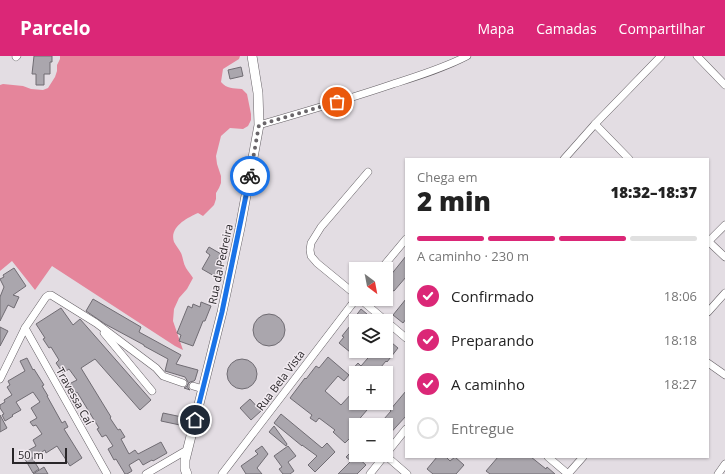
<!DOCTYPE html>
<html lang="pt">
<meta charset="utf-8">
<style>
body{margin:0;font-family:"Open Sans",sans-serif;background:#f2f2f2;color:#222;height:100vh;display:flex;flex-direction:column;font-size:15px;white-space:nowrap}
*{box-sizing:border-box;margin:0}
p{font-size:13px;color:#767676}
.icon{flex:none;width:22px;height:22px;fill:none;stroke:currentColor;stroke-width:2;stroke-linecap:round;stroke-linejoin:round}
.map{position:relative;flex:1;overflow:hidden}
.sheet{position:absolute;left:405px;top:102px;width:304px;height:300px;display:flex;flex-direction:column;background:#fff;border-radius:0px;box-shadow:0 1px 3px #0004}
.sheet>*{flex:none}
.needle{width:26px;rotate:148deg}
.tools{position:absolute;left:349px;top:206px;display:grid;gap:8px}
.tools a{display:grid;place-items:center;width:44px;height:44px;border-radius:0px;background:#fff;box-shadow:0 1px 3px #0004;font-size:20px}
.scale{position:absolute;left:12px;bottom:10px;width:55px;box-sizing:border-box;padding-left:4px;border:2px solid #292629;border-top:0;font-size:11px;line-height:14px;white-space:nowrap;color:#292629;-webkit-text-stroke:3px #f1eaf0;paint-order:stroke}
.pin{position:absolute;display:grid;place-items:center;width:34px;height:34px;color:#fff;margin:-17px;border:2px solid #fff;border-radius:50%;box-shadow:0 1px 4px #0007}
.courier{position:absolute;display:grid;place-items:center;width:40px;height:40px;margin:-20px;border:3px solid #1a73e8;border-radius:50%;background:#fff;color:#222;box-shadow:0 1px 5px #0007}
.summary em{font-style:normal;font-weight:800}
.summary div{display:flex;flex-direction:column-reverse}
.summary{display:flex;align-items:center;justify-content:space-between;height:68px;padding:0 12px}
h1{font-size:26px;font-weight:800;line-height:30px}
.bar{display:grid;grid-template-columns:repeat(4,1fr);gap:6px 4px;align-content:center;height:48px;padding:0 12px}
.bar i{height:5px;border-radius:3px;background:#e0e0e0}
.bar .active{background:#db2777}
.bar p{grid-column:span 4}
ol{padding:0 12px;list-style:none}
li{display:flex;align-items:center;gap:12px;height:44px}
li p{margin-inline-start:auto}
li .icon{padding:4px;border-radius:50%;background:#db2777;color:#fff;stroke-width:4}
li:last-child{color:#767676}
li i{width:22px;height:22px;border:2px solid #e0e0e0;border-radius:50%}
header{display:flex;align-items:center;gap:24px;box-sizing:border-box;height:56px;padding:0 20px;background:#db2777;color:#fff}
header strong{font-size:19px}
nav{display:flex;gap:22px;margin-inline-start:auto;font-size:14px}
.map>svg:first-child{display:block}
.forest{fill:#e5859b}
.building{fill:#aaa6ad;stroke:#706c73}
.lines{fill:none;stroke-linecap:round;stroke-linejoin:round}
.minor-casing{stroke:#666166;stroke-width:8}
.tertiary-casing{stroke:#666166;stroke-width:10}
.minor{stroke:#fff;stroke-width:7}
.tertiary{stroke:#fff;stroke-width:9}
.done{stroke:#6a666a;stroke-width:4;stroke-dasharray:0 7.2}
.route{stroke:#1a73e8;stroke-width:5}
.labels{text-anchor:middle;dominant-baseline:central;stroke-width:3;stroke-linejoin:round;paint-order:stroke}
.street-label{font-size:11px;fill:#292629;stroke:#f1eaf0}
</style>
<header>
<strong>Parcelo</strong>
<nav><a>Mapa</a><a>Camadas</a><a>Compartilhar</a></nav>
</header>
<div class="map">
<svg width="725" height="418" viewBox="0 0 725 418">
<rect width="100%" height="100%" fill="#e3dde3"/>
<path class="forest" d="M60,0H240L239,3L223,13L221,26C227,33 233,32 242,33L247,38L251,58V64L248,70L243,73L230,72L221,80L216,100L217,108L221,120V127L219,132L216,137V143L214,149L203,160L198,157C187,162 169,171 174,186C176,190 179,193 181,197C183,201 183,207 186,212C188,215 191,219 193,222L187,233L179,242L174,253L173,265L183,294L175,290L52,210L35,234L12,205L0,215V29L3,28L23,30L31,33L43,34L48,32L55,21L57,15V9L60,3Z"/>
<g class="building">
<polygon points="34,0 52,0 52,6 50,6 50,18 44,18 44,29 36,29 36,18 32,18"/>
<polygon points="241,11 243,20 230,23 228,14"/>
<polygon points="209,191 221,198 215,207 222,211 216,221 202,213 210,199 206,196"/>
<polygon points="406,200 406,221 394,235 392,234 386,241 386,225"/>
<polygon points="14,212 26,230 13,239 19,241 14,252 8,249 0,265 0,241 4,231 0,223 4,221 3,219"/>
<polygon points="93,243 141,271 139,276 181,299 176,308 198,314 195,324 194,325 190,326 188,328 188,332 190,334 184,332 187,330 188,328 188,326 185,321 165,315 168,303 144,290 144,289 105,268 86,255"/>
<polygon points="406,243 406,263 403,267 393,259"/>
<polygon points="201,246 211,250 205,265 203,265 193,290 179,285 181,279 177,277 188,250 192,252 193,248 200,251"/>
<polygon points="61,252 73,269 80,263 151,344 140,354 95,303 81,312 111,361 110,362 118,374 120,373 125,381 121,383 129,398 135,394 138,398 161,386 167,397 153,405 152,404 143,409 139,403 129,409 132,415 127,418 125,418 116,403 114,404 108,393 113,390 106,379 102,381 97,373 99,372 77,336 75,338 69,328 77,324 69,313 63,317 56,307 59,304 51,291 49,292 43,283 45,282 36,268"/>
<polygon points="361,253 367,258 361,265 356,265 356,289 350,296 339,287 344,281 342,280 354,265 352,265"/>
<circle cx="269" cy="274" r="16"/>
<polygon points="0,271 8,275 0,290"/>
<polygon points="386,282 398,292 387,306 386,305 376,317 349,317 358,307 361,310 374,295 386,295"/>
<polygon points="328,301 349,319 344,325 338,320 325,335 341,349 352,337 356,340 356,347 369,347 365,351 367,354 356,367 358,368 356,369 356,386 351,381 345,387 333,376 335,374 319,362 316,366 310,362 312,359 290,342 305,322 306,323 316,310 319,312"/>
<polygon points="27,302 33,314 34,313 44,329 42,330 48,340 47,340 62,367 65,365 68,371 64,373 82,402 70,410 57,390 46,397 45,394 32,402 39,413 33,417 22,398 36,390 33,384 42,378 36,369 33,370 30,366 37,362 31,352 40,346 33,336 16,346 21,354 12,359 13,360 5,365 2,359 4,358 0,352 0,349 5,346 4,344 12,339 7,331 10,329 8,325 25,315 20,305"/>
<circle cx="242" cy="318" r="15"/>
<polygon points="406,335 406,360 386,382 386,364 384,363 391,355 390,354"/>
<polygon points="250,343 261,355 251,364 240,352"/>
<polygon points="163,357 182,361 180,369 161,365"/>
<polygon points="281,358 322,392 327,387 335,396 315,416 308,409 317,400 302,389 302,390 274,367"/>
<polygon points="0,359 7,372 0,376"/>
<polygon points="274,370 287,388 286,390 269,376"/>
<polygon points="262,390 268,398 257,412 262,418 246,418 241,410 258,398 255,395"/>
<polygon points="288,390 296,400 288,406 294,415 290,418 283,418 279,413 282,411 274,400"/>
<polygon points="356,391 356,400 366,409 357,418 338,418 351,405 346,401"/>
<polygon points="437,401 446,401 450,405 455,401 464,409 456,418 433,418 427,413"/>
<polygon points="498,401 531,401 546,413 547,411 555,418 490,418 486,415"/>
<polygon points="44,411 48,418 33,418"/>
</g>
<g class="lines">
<g class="minor-casing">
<g id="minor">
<polyline points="697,0 725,29"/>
<polyline points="16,1 17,0"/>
<polyline points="595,68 629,103"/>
<path d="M259,69C304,56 349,43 393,28C418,20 444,12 467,0"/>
<polyline points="564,103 595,68 661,0"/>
<polyline points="708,185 725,201"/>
<polyline points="709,185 725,169"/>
<polyline points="381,213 406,183"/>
<polyline points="356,239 317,207 311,200 310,194 311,187 321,171 368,116"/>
<polyline points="360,243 406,282"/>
<polyline points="708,256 725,237"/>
<polyline points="25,272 107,418"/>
<polyline points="104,277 152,335"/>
<polyline points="708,307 725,319"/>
<polyline points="0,323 25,272 46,241 49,239 51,239 96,267 156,312 163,320 183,327"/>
<polyline points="193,330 203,333"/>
<polyline points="386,398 406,373"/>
<polyline points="385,399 407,418"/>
<polyline points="548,401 568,418"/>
<polyline points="146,418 187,394"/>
<polyline points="222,418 356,243"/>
<polyline points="370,418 385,399"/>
<polyline points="568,418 583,401"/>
<polyline points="718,418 725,408"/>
</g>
</g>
<g class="tertiary-casing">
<polyline id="tertiary" points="187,418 185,413 185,404 222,256 240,172 259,69 258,37 252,0"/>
</g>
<use href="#minor" class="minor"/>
<use href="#tertiary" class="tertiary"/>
</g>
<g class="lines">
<polyline class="done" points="250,120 259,69 337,46"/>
<polyline class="route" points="195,364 222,256 250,120"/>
</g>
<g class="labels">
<g class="street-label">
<text transform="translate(220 208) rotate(-78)">Rua da Pedreira</text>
<text transform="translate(280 324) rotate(-53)">Rua Bela Vista</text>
<text transform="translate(75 340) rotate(61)">Travessa Caí</text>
</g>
</g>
</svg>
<div class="tools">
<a><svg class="needle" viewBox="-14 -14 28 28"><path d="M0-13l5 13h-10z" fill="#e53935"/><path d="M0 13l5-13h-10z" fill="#767676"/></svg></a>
<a><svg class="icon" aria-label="layers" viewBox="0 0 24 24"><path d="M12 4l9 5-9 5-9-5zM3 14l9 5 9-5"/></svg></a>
<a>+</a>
<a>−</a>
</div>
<div class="scale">50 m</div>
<div class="pin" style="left:337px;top:46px;background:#ea580c"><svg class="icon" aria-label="bag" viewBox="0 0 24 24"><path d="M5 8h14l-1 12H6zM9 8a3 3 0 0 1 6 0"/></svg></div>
<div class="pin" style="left:195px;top:364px;background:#1f2937"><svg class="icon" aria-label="home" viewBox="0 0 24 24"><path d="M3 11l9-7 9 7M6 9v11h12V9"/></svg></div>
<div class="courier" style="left:250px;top:120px"><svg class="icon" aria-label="bike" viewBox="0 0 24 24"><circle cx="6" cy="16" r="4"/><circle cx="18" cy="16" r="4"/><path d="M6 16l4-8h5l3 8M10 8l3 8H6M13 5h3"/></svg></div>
<section class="sheet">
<div class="summary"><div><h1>2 min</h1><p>Chega em</p></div><em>18:32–18:37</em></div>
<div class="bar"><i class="active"></i><i class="active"></i><i class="active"></i><i></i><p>A caminho · 230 m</p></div>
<ol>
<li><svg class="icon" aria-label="check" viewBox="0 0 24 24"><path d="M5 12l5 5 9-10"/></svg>Confirmado<p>18:06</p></li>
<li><svg class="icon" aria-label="check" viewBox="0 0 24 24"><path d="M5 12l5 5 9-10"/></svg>Preparando<p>18:18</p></li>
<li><svg class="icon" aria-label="check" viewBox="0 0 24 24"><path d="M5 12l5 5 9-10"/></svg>A caminho<p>18:27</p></li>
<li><i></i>Entregue</li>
</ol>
</section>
</div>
